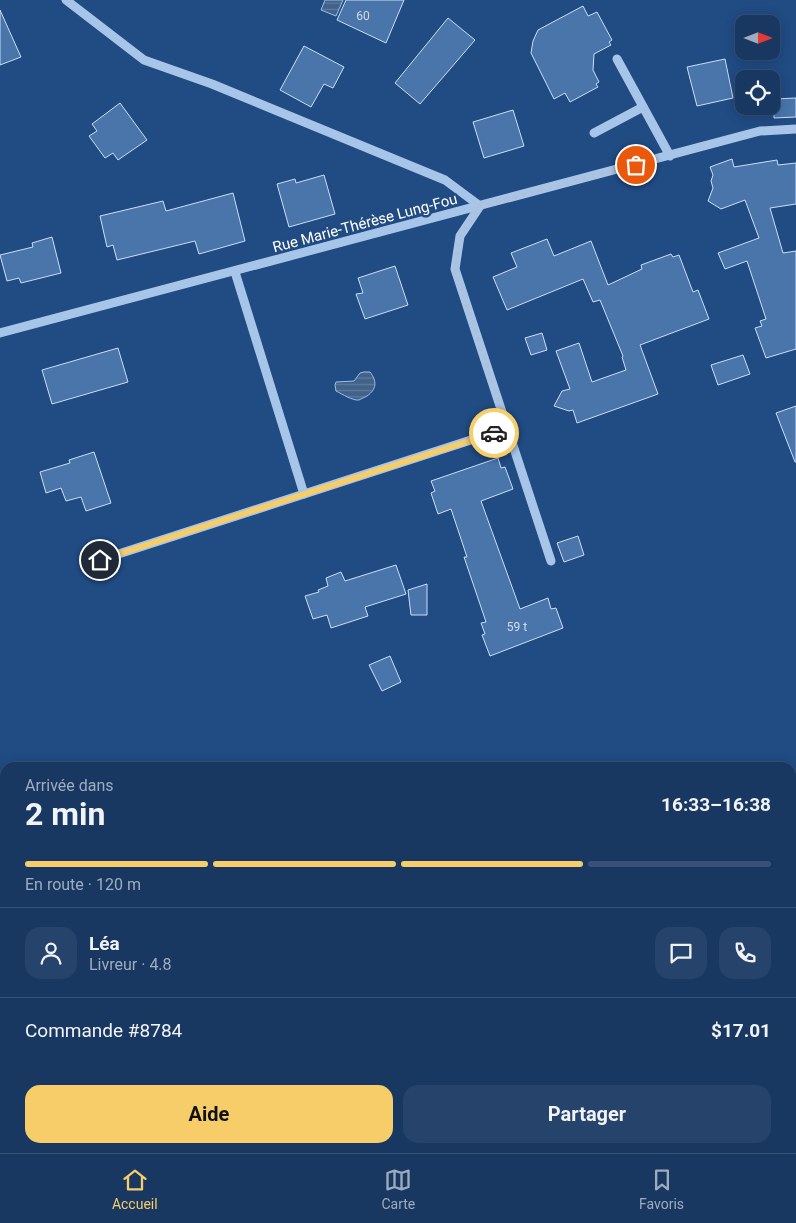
<!DOCTYPE html>
<html lang="fr">
<meta charset="utf-8">
<style>
body{margin:0;font-family:Roboto,sans-serif;background:#25436b;color:#f1f3f6;height:100vh;display:flex;flex-direction:column;font-size:19px;white-space:nowrap}
*{box-sizing:border-box;margin:0}
p{font-size:16px;color:#9facbe}
.icon{flex:none;width:28px;height:28px;fill:none;stroke:currentColor;stroke-width:2;stroke-linecap:round;stroke-linejoin:round}
.map{position:relative;flex:1;overflow:hidden}
.drawer{position:absolute;left:0px;top:762px;width:796px;height:391px;display:flex;flex-direction:column;background:#183862;border-radius:15px 15px 0 0;box-shadow:0 2px 12px #0003,0 0 0 1px #365277}
.drawer>*{flex:none}
.needle{width:32px;rotate:90deg}
.fabs{position:absolute;left:735px;top:15px;display:grid;gap:10px}
.fabs a{display:grid;place-items:center;width:45px;height:45px;border-radius:10px;background:#183862;box-shadow:0 2px 12px #0003,0 0 0 1px #365277;font-size:25px}
.pin{position:absolute;display:grid;place-items:center;width:42px;height:42px;color:#fff;margin:-21px;border:2px solid #fff;border-radius:50%;box-shadow:0 1px 5px #0007}
.courier{position:absolute;display:grid;place-items:center;width:50px;height:50px;margin:-25px;border:4px solid #f6cd68;border-radius:50%;background:#fff;color:#222;box-shadow:0 1px 6px #0007}
.overview em{font-style:normal;font-weight:700}
.overview div{display:flex;flex-direction:column-reverse}
.overview{display:flex;align-items:center;justify-content:space-between;height:85px;padding:0 25px}
h1{font-size:32px;font-weight:700;line-height:38px}
.bar{display:grid;grid-template-columns:repeat(4,1fr);gap:8px 5px;align-content:center;height:60px;padding:0 25px}
.bar i{height:6px;border-radius:4px;background:#365277}
.bar .selected{background:#f6cd68}
.bar p{grid-column:span 4}
.line{display:flex;align-items:center;gap:12px;padding:0 25px;border-top:1px solid #365277}
.line div{flex:1}
.round{display:grid;place-items:center;flex:none;width:52px;height:52px;border-radius:15px;background:#25436b}
.primary-button{display:flex;gap:10px;margin-top:auto;padding:10px 25px}
.primary-button a{flex:1;height:58px;border-radius:15px;background:#f6cd68;color:#111;font-size:20px;font-weight:700;line-height:58px;text-align:center}
.primary-button a+a{background:#25436b;color:#f1f3f6}
.menu{display:flex;justify-content:space-around;align-items:center;height:70px;border-top:1px solid #365277;background:#183862;font-size:14px;color:#9facbe}
.menu a{display:grid;justify-items:center;gap:2px}
.menu .selected{color:#f6cd68}
.map>svg:first-child{display:block}
.water{fill:url(#water-rules);stroke:#9bc0ea}
.building{fill:#4975ab;stroke:#cbdff7}
.lines{fill:none;stroke-linecap:round;stroke-linejoin:round}
.minor{stroke:#a7c5e9;stroke-width:9}
.major{stroke:#eaf2fe;stroke-width:12}
.done{stroke:#b1c0d4;stroke-width:5;stroke-dasharray:0 9}
.route{stroke:#f6cd68;stroke-width:6}
.labels{text-anchor:middle;dominant-baseline:central;stroke-width:5;stroke-linejoin:round;paint-order:stroke}
.number-label{font-size:12px;fill:#d2dcea}
.street-label{font-size:15px;fill:#fff;stroke:#204b83}
</style>
<div class="map">
<svg width="796" height="1153" viewBox="0 0 796 1153">
<defs>
<pattern id="water-rules" width="6" height="5" patternUnits="userSpaceOnUse" patternTransform="scale(1.25)"><rect width="6" height="5" fill="#42628a"/><path d="M0 2.5h6" fill="none" stroke="#5e7a9c"/></pattern>
</defs>
<rect width="100%" height="100%" fill="#204b83"/>
<g class="water">
<polygon points="325,0 343,0 336,16 321,10"/>
<path d="M364,372H370C377,381 377,389 367,396C365,397 361,399 359,400C353,401 342,394 336,391L335,385L336,382L354,381L360,373Z"/>
<polygon points="5,1077 5,1113 0,1115 0,1080"/>
</g>
<g class="building">
<polygon points="346,0 404,0 386,43 337,20"/>
<polygon points="583,6 588,16 597,12 612,40 609,42 611,45 594,54 593,70 599,82 596,84 598,87 570,102 565,93 554,99 531,53 533,41 538,30"/>
<polygon points="0,10 21,57 0,65"/>
<polygon points="448,18 475,40 420,104 395,83"/>
<polygon points="304,46 344,67 333,88 324,84 311,107 280,90"/>
<polygon points="725,59 733,98 697,106 687,67"/>
<polygon points="796,98 796,117 774,118 774,99"/>
<polygon points="120,103 147,140 118,160 113,153 105,158 89,136 97,131 92,124"/>
<polygon points="513,110 524,146 484,158 473,122"/>
<polygon points="732,159 734,167 777,160 778,165 796,163 796,204 770,208 783,253 796,251 796,349 766,358 755,328 762,326 760,321 766,319 747,261 725,269 718,253 759,238 745,200 721,209 708,201 713,188 711,181 713,175 710,167"/>
<polygon points="324,175 335,214 289,227 277,184 295,179 296,183"/>
<polygon points="233,193 245,241 199,254 195,241 117,260 113,245 107,247 100,216 163,201 166,211"/>
<polygon points="52,237 61,273 21,283 19,278 7,281 0,255 33,247 32,243"/>
<polygon points="547,239 554,256 591,241 608,285 642,269 641,265 671,254 673,257 679,255 693,292 698,290 709,319 640,345 658,394 577,423 573,410 569,411 554,406 562,391 570,389 556,351 579,343 592,382 626,370 622,357 623,356 600,300 593,302 583,279 507,310 493,277 517,267 511,253"/>
<polygon points="395,266 408,305 365,319 356,294 363,293 358,278"/>
<polygon points="542,333 547,350 531,355 525,338"/>
<polygon points="118,348 128,382 52,404 42,370"/>
<polygon points="743,355 750,374 718,385 711,365"/>
<polygon points="796,406 796,462 795,462 776,413"/>
<polygon points="94,452 111,503 86,511 81,497 66,501 61,488 46,493 40,472 70,463 69,460"/>
<polygon points="498,458 501,468 505,467 513,489 481,501 520,609 548,598 551,609 556,608 563,628 490,656 482,635 485,634 481,623 486,622 464,557 467,557 451,509 438,514 431,493 435,491 431,481"/>
<polygon points="578,536 584,555 564,562 557,543"/>
<polygon points="396,565 406,594 365,607 368,616 331,628 327,615 313,619 305,596 319,592 318,590 328,586 326,578 341,572 345,581"/>
<polygon points="427,584 427,615 411,615 408,590"/>
<polygon points="390,656 401,682 382,691 369,665"/>
</g>
<g class="lines">
<g class="minor">
<polyline points="66,0 144,60 212,84 445,180 480,206 460,236 455,269 551,561"/>
<polyline points="617,59 670,156"/>
<polyline points="594,133 643,107"/>
<polyline points="235,272 304,494"/>
<polyline points="0,333 760,131 796,129"/>
<polyline points="100,560 508,428"/>
<polyline points="0,852 5,853"/>
</g>
<g class="major">
<polyline points="791,1018 796,1015"/>
<polyline points="640,1153 643,1149"/>
</g>
</g>
<g class="lines">
<polyline class="done" points="494,433 508,428 455,269 460,236 480,206 636,165"/>
<polyline class="route" points="100,560 494,433"/>
</g>
<g class="labels">
<g class="number-label">
<text x="363" y="16">60</text>
<text x="517" y="627">59 t</text>
</g>
<g class="street-label">
<text transform="translate(365 223) rotate(-15)">Rue Marie-Thérèse Lung-Fou</text>
</g>
</g>
</svg>
<div class="fabs">
<a><svg class="needle" viewBox="-14 -14 28 28"><path d="M0-13l5 13h-10z" fill="#e53935"/><path d="M0 13l5-13h-10z" fill="#9facbe"/></svg></a>
<a><svg class="icon" aria-label="locate" viewBox="0 0 24 24"><circle cx="12" cy="12" r="6"/><path d="M12 2v4M12 18v4M2 12h4M18 12h4"/></svg></a>
</div>
<div class="pin" style="left:636px;top:165px;background:#ea580c"><svg class="icon" aria-label="bag" viewBox="0 0 24 24"><path d="M5 8h14l-1 12H6zM9 8a3 3 0 0 1 6 0"/></svg></div>
<div class="pin" style="left:100px;top:560px;background:#1f2937"><svg class="icon" aria-label="home" viewBox="0 0 24 24"><path d="M3 11l9-7 9 7M6 9v11h12V9"/></svg></div>
<div class="courier" style="left:494px;top:433px"><svg class="icon" aria-label="car" viewBox="0 0 24 24"><path d="M5 17H2v-5l4-1 3-4h7l3 4 3 1v5h-3M9 17h6M6 11h13"/><circle cx="7" cy="17" r="2"/><circle cx="17" cy="17" r="2"/></svg></div>
<section class="drawer">
<div class="overview"><div><h1>2 min</h1><p>Arrivée dans</p></div><em>16:33–16:38</em></div>
<div class="bar"><i class="selected"></i><i class="selected"></i><i class="selected"></i><i></i><p>En route · 120 m</p></div>
<div class="line" style="height:90px"><a class="round"><svg class="icon" aria-label="person" viewBox="0 0 24 24"><circle cx="12" cy="8" r="4"/><path d="M4 21q1-7 8-7t8 7"/></svg></a><div><b>Léa</b><p>Livreur · 4.8</p></div><a class="round"><svg class="icon" aria-label="chat" viewBox="0 0 24 24"><path d="M4 5h16v11H9l-5 4z"/></svg></a><a class="round"><svg class="icon" aria-label="phone" viewBox="0 0 24 24"><path d="M5 4h4l2 5-3 2q2 4 5 5l2-3 5 2v4C11 20 4 13 5 4z"/></svg></a></div>
<div class="line" style="height:65px"><div>Commande #8784</div><b>$17.01</b></div>
<div class="primary-button"><a>Aide</a><a>Partager</a></div>
</section>
</div>
<nav class="menu">
<a class="selected"><svg class="icon" aria-label="home" viewBox="0 0 24 24"><path d="M3 11l9-7 9 7M6 9v11h12V9"/></svg>Accueil</a>
<a><svg class="icon" aria-label="map" viewBox="0 0 24 24"><path d="M3 6l6-2 6 2 6-2v14l-6 2-6-2-6 2zM9 4v14M15 6v14"/></svg>Carte</a>
<a><svg class="icon" aria-label="saved" viewBox="0 0 24 24"><path d="M7 4h10v16l-5-4-5 4z"/></svg>Favoris</a>
</nav>
